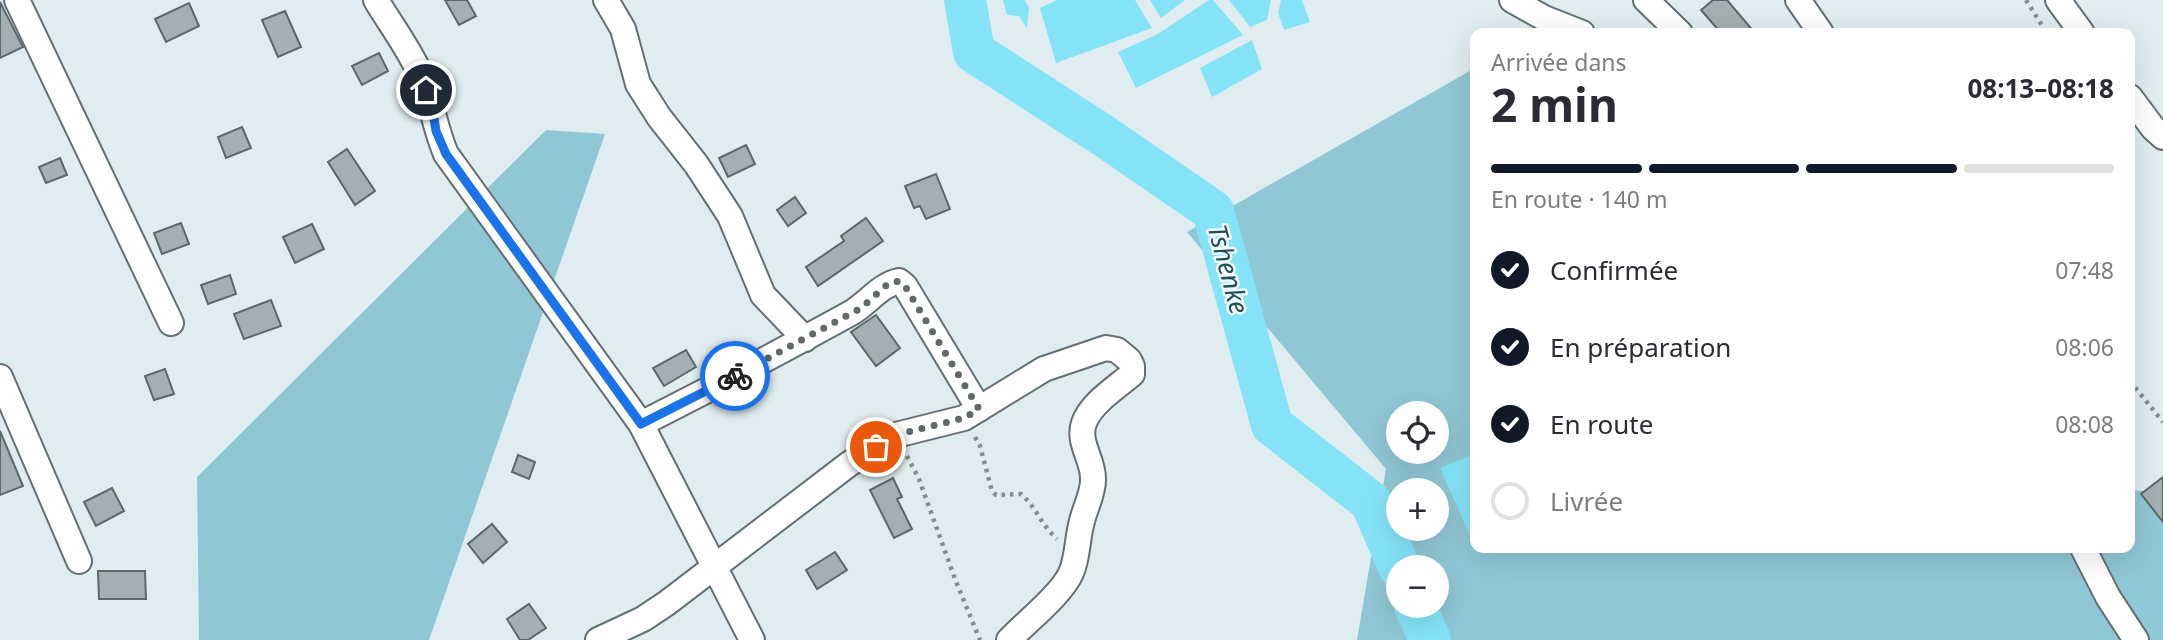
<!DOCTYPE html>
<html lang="fr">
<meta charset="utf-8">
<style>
body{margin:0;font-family:"Noto Sans",sans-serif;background:#f7f7f7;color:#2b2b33;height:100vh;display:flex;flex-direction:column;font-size:26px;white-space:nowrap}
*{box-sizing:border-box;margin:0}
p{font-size:23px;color:#7c7c81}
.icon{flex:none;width:38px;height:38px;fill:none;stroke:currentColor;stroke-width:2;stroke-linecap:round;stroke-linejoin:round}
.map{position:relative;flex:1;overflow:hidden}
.details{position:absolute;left:1470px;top:28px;width:665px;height:525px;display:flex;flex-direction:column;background:#fff;border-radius:14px;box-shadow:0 7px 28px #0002}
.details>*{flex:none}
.tools{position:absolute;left:1386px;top:401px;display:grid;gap:14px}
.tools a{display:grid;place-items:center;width:63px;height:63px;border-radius:50%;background:#fff;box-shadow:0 7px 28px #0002;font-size:35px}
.pin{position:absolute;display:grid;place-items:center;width:60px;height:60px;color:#fff;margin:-30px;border:4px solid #fff;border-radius:50%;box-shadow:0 2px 7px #0007}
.courier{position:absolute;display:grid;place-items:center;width:70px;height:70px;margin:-35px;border:5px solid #1a73e8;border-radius:50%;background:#fff;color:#222;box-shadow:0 2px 9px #0007}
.summary em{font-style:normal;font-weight:700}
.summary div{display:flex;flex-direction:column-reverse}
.summary{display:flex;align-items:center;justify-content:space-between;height:119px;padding:0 21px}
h1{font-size:46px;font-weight:700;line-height:52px}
.bar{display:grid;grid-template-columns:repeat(4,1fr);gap:10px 7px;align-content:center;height:84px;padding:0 21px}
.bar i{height:9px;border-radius:5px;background:#e1e1e2}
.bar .active{background:#111827}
.bar p{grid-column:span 4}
ol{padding:0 21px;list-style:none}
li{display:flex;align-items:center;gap:21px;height:77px}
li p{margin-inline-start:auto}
li .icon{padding:7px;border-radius:50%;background:#111827;color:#fff;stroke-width:4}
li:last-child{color:#7c7c81}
li i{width:38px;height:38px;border:4px solid #e1e1e2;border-radius:50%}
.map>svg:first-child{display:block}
.green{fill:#90c7d4;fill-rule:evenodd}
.water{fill:#85e3f7}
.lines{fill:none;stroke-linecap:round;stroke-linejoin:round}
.river{stroke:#85e3f7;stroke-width:42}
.building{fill:#a3afb2;stroke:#5c6769;stroke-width:2}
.minor-casing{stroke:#646f72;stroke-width:28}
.path{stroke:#848d8f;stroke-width:4.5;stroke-dasharray:3.5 5;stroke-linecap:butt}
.minor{stroke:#fff;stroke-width:24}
.done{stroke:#61686a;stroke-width:7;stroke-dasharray:0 12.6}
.route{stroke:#1a73e8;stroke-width:9}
.labels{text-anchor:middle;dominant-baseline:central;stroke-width:5;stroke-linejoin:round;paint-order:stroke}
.water-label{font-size:26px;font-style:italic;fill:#234e56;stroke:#eefafd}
</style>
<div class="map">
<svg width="2163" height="640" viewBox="0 0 2163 640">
<rect width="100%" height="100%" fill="#e0edf0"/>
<g class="green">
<path d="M1475,68V548H2130V490L2163,492V640H1357L1386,469L1187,232ZM1398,413H1437V452H1398ZM1398,490H1437V528H1398ZM1398,567H1437V606H1398Z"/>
<polygon points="546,130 605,134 429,640 199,640 197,477"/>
</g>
<g class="water">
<polygon points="1003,0 1024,0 1029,7 1027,28 1019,16 1007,15"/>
<polygon points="1057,0 1135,0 1152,28 1056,63 1040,8"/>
<polygon points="1150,0 1185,0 1161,18"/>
<polygon points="1209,0 1213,0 1243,35 1136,88 1118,52 1158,34"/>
<polygon points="1229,0 1271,0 1267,20 1250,27"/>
<polygon points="1281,0 1302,0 1310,22 1284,30 1278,13"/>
<polygon points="1252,40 1262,69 1212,97 1200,68"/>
<polygon points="1475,454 1475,534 1470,536 1440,468"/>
</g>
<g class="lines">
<g class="river">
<polyline points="965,0 974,52 1104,136 1213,211 1272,425 1371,502 1399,567"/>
<polyline points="1415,606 1430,640"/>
</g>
</g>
<g class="building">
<polygon points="445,0 467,0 476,16 459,25"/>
<polygon points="1713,0 1727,0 1755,33 1721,33 1701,10"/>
<polygon points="0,2 23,47 0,58"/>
<polygon points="189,3 199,26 166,42 155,19"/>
<polygon points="285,11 301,47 278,57 262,20"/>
<polygon points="379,53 388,71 362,85 352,66"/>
<polygon points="242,127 251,148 226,158 218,137"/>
<polygon points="746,145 755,164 728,177 719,158"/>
<polygon points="347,149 375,191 355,205 328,162"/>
<polygon points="60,158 67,175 46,183 39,167"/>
<polygon points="936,174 950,209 926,219 920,206 914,208 905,186"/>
<polygon points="795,197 806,213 788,226 777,210"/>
<polygon points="866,218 883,241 818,286 806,267 844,241 841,236"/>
<polygon points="181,223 189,244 162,254 154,233"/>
<polygon points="312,224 324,249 295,263 283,237"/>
<polygon points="230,275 236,294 208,304 201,285"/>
<polygon points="271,300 281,326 244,339 234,314"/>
<polygon points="876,315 900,348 876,366 851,332"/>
<polygon points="686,350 696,367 664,386 653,368"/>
<polygon points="165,369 174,394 154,400 145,376"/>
<polygon points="0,431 23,486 0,495"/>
<polygon points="518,455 535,462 529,479 512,472"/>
<polygon points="2163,477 2163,522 2141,494"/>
<polygon points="893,478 902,497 897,499 912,529 894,538 870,490"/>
<polygon points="112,488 124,511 96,526 84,502"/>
<polygon points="492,524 507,542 483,563 468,544"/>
<polygon points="835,552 847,570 817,589 806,570"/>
<polygon points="98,571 145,571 146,599 99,599"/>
<polygon points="529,604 546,628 528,640 520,640 507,619"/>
</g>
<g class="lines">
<g class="minor-casing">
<g id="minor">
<polyline points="17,0 171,323"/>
<path d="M376,0C391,25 410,50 421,76C432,102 435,129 446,154L641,424L752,640"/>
<polyline points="606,0 623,29 638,84 659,117 696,164 730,216 763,295 805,339"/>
<polyline points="1512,0 1544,18 1582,33"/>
<polyline points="1646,0 1680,33"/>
<polyline points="1798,0 1821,33"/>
<polyline points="2058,0 2082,33"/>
<polyline points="2130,97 2153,128 2163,137"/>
<polyline points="0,377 79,561"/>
<path d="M641,424C712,388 782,351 851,313C868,303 880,285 899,281L905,286L979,409"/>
<polyline points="2083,548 2108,597 2136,640"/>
<path d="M598,640L643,619L667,603L849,464L896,435L964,418L1044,369L1106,348L1117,350L1129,360L1132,366V374C1116,388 1091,403 1084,423C1077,443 1094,460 1093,480C1093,494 1085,508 1082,521C1077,539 1078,557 1071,573C1061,595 1026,622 1009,640"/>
</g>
</g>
<g class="path">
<polyline points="2026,0 2043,27 2044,33"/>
<polyline points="2130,381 2163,422"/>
<path d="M975,437L980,446L992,491L996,495L1021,494C1036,507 1042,526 1057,539"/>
<polyline points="907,456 919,479 955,579 980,640"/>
</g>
<use href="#minor" class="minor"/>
</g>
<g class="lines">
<polyline class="done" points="735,376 861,308 889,283 899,281 905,286 979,409 964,418 896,435 876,447"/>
<polyline class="route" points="426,90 432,106 436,131 446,154 641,424 735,376"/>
</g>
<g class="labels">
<g class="water-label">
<text transform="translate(1229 269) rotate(75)">Tshenke</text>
</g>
</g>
</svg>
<div class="tools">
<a><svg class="icon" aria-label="locate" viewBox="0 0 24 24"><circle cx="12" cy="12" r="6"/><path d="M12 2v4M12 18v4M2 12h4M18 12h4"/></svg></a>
<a>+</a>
<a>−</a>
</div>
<div class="pin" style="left:876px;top:447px;background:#ea580c"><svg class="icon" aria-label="bag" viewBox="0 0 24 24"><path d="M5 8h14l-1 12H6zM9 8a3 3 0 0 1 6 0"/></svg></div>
<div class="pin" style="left:426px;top:90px;background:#1f2937"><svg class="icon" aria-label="home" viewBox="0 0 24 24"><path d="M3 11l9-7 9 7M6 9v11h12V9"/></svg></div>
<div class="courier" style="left:735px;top:376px"><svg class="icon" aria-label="bike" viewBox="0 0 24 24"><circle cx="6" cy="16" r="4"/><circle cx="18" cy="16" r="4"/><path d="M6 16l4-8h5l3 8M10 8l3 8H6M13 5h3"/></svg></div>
<section class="details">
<div class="summary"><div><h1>2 min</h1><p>Arrivée dans</p></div><em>08:13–08:18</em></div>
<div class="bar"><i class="active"></i><i class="active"></i><i class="active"></i><i></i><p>En route · 140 m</p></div>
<ol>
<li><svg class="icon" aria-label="check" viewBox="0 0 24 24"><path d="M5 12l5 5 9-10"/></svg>Confirmée<p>07:48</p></li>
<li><svg class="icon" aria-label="check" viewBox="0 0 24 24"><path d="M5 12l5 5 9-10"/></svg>En préparation<p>08:06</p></li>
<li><svg class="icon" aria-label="check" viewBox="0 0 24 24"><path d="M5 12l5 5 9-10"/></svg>En route<p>08:08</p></li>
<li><i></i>Livrée</li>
</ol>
</section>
</div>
